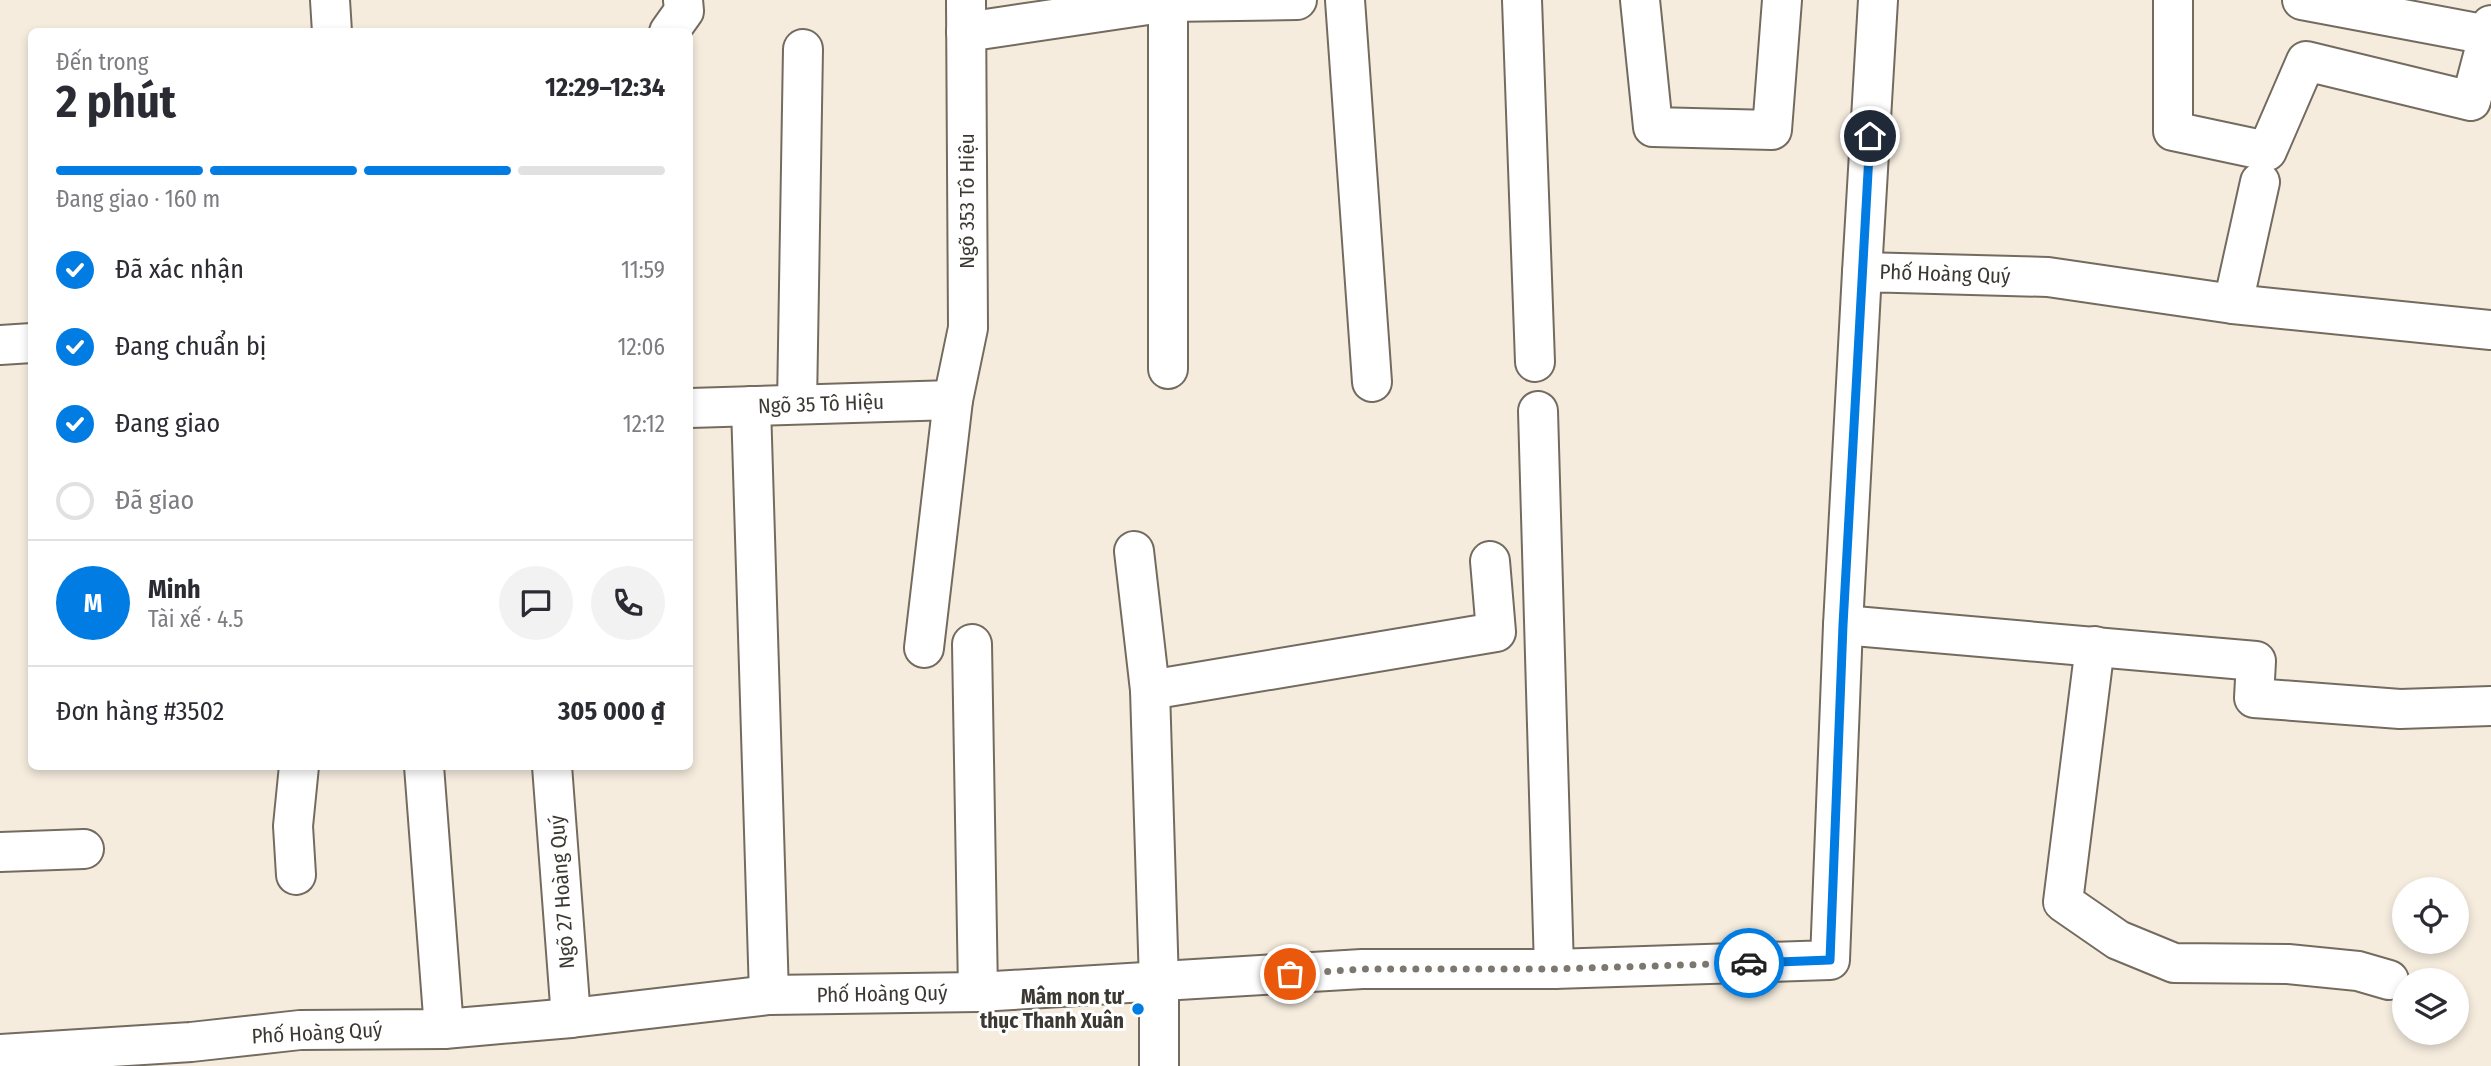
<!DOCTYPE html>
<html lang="vi">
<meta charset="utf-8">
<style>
body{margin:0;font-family:"Fira Sans Condensed",sans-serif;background:#f2f2f3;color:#2b2b33;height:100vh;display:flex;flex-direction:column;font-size:26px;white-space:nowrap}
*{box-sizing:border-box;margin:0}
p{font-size:23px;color:#7c7c81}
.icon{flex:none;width:38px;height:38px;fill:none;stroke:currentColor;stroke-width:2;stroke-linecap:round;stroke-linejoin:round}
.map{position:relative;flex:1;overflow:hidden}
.panel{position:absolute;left:28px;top:28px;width:665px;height:742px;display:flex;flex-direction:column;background:#fff;border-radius:10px;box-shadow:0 4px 10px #0003}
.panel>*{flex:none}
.tools{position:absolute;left:2392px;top:877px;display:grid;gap:14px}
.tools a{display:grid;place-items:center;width:77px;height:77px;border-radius:50%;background:#fff;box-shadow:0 4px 10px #0003;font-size:35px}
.pin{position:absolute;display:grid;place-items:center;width:60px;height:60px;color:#fff;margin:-30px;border:4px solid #fff;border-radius:50%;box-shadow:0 2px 7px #0007}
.courier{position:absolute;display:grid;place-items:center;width:70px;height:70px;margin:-35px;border:5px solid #007ce2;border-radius:50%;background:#fff;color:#222;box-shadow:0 2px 9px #0007}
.head em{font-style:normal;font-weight:700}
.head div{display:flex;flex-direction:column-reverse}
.head{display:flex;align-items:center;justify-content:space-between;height:119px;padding:0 28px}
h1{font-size:46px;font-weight:700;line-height:52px}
.bar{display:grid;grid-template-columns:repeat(4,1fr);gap:10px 7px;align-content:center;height:84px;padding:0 28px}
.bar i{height:9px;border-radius:5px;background:#e1e1e2}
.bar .current{background:#007ce2}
.bar p{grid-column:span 4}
.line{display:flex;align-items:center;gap:18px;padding:0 28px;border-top:2px solid #e1e1e2}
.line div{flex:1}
.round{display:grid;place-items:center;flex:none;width:74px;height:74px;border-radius:37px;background:#f2f2f3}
ol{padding:0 28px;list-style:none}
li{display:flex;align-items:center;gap:21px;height:77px}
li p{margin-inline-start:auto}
li .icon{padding:7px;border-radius:50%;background:#007ce2;color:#fff;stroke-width:4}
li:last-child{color:#7c7c81}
li i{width:38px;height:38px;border:4px solid #e1e1e2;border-radius:50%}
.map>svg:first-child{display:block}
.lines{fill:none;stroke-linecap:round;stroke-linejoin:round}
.minor-casing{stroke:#736b5f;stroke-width:42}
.minor{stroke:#fff;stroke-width:38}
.done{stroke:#7d786f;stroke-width:7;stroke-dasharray:0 12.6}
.route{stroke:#007ce2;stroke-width:9}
.poi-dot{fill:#007ce2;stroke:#fff;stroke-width:2.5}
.labels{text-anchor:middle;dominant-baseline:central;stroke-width:6;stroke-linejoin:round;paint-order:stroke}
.street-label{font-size:21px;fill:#3c3933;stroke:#fff}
.poi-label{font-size:21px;font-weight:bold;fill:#3c3933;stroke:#fff;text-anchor:end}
</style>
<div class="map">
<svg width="2491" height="1066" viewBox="0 0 2491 1066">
<rect width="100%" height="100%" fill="#f5ecde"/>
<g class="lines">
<g class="minor-casing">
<g id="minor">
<polyline points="330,0 332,32"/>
<polyline points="1345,0 1372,382"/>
<polyline points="1522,0 1535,362"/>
<polyline points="1640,0 1653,127 1772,130 1782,0"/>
<polyline points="2173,0 2173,131 2267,151 2306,61 2471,101 2491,25"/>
<polyline points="2302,0 2488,35"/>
<polyline points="669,32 684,11 683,0"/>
<polyline points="966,32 1168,2 1297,0"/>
<polyline points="1862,272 1878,0"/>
<polyline points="2233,304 2260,182"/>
<polyline points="0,345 32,343"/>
<polyline points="1168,369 1168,0"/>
<polyline points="797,404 803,49"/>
<polyline points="751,406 769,995"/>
<polyline points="690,408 953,400"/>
<polyline points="1538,411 1554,969"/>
<polyline points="1134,551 1150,690 1159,983 1159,1066"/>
<polyline points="1843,625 2256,661 2254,698 2400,709 2491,706"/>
<polyline points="972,644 978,992"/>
<polyline points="2095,646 2063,902 2118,940 2174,963 2288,964 2358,971 2389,980"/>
<polyline points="924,648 953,400 968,328 966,0"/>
<polyline points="1150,690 1496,632 1490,561"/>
<polyline points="424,766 444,1029"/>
<polyline points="552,766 571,1018"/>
<polyline points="0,852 84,849"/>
<polyline points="296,875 293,826 299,766"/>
<polyline points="0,1054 191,1042 300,1030 444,1029 571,1018 769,995 978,992 1362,969 1554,969 1830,960 1843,625 1862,272 2048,277 2233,304 2491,330"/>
</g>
</g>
<use href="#minor" class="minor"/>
</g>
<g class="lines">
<polyline class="done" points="1290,974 1362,969 1554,969 1749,963"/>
<polyline class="route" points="1749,963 1830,960 1843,625 1870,136"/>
</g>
<circle class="poi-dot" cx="1138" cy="1009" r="7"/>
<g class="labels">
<g class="street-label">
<text transform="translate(967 201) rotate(-90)">Ngõ 353 Tô Hiệu</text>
<text transform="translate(1945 274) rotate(2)">Phố Hoàng Quý</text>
<text transform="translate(821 404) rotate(-2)">Ngõ 35 Tô Hiệu</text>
<text transform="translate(562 892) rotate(-94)">Ngõ 27 Hoàng Quý</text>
<text transform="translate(882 994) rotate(-1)">Phố Hoàng Quý</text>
<text transform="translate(317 1033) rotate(-3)">Phố Hoàng Quý</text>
</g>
<g class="poi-label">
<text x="1124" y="997">Mâm non tư<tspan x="1124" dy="24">thục Thanh Xuân</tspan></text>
</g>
</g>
</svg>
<div class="tools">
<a><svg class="icon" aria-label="locate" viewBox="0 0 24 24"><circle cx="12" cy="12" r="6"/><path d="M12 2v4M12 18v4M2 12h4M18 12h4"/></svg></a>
<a><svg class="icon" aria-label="layers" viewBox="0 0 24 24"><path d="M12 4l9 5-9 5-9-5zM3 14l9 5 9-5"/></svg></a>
</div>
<div class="pin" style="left:1290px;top:974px;background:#ea580c"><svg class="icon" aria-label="bag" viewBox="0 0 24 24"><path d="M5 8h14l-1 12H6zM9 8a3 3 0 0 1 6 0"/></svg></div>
<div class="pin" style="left:1870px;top:136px;background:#1f2937"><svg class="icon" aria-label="home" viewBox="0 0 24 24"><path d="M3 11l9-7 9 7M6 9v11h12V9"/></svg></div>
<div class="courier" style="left:1749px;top:963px"><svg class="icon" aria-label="car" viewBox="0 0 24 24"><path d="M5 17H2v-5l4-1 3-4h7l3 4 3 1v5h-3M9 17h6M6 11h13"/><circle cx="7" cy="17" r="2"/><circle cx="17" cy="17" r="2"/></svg></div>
<section class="panel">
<div class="head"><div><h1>2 phút</h1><p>Đến trong</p></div><em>12:29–12:34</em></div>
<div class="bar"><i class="current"></i><i class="current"></i><i class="current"></i><i></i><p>Đang giao · 160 m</p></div>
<ol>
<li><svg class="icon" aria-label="check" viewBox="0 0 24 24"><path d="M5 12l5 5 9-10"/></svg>Đã xác nhận<p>11:59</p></li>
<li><svg class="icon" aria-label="check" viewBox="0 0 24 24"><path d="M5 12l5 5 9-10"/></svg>Đang chuẩn bị<p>12:06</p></li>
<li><svg class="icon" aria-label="check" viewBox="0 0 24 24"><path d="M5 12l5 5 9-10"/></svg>Đang giao<p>12:12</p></li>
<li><i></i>Đã giao</li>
</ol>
<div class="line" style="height:126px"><b class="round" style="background:#007ce2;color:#fff">M</b><div><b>Minh</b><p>Tài xế · 4.5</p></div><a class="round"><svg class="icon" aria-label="chat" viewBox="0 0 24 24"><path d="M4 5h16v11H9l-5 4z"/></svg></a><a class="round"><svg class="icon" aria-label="phone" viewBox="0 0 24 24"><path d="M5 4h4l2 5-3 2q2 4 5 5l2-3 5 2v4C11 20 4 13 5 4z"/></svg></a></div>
<div class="line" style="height:91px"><div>Đơn hàng #3502</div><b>305 000 ₫</b></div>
</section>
</div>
